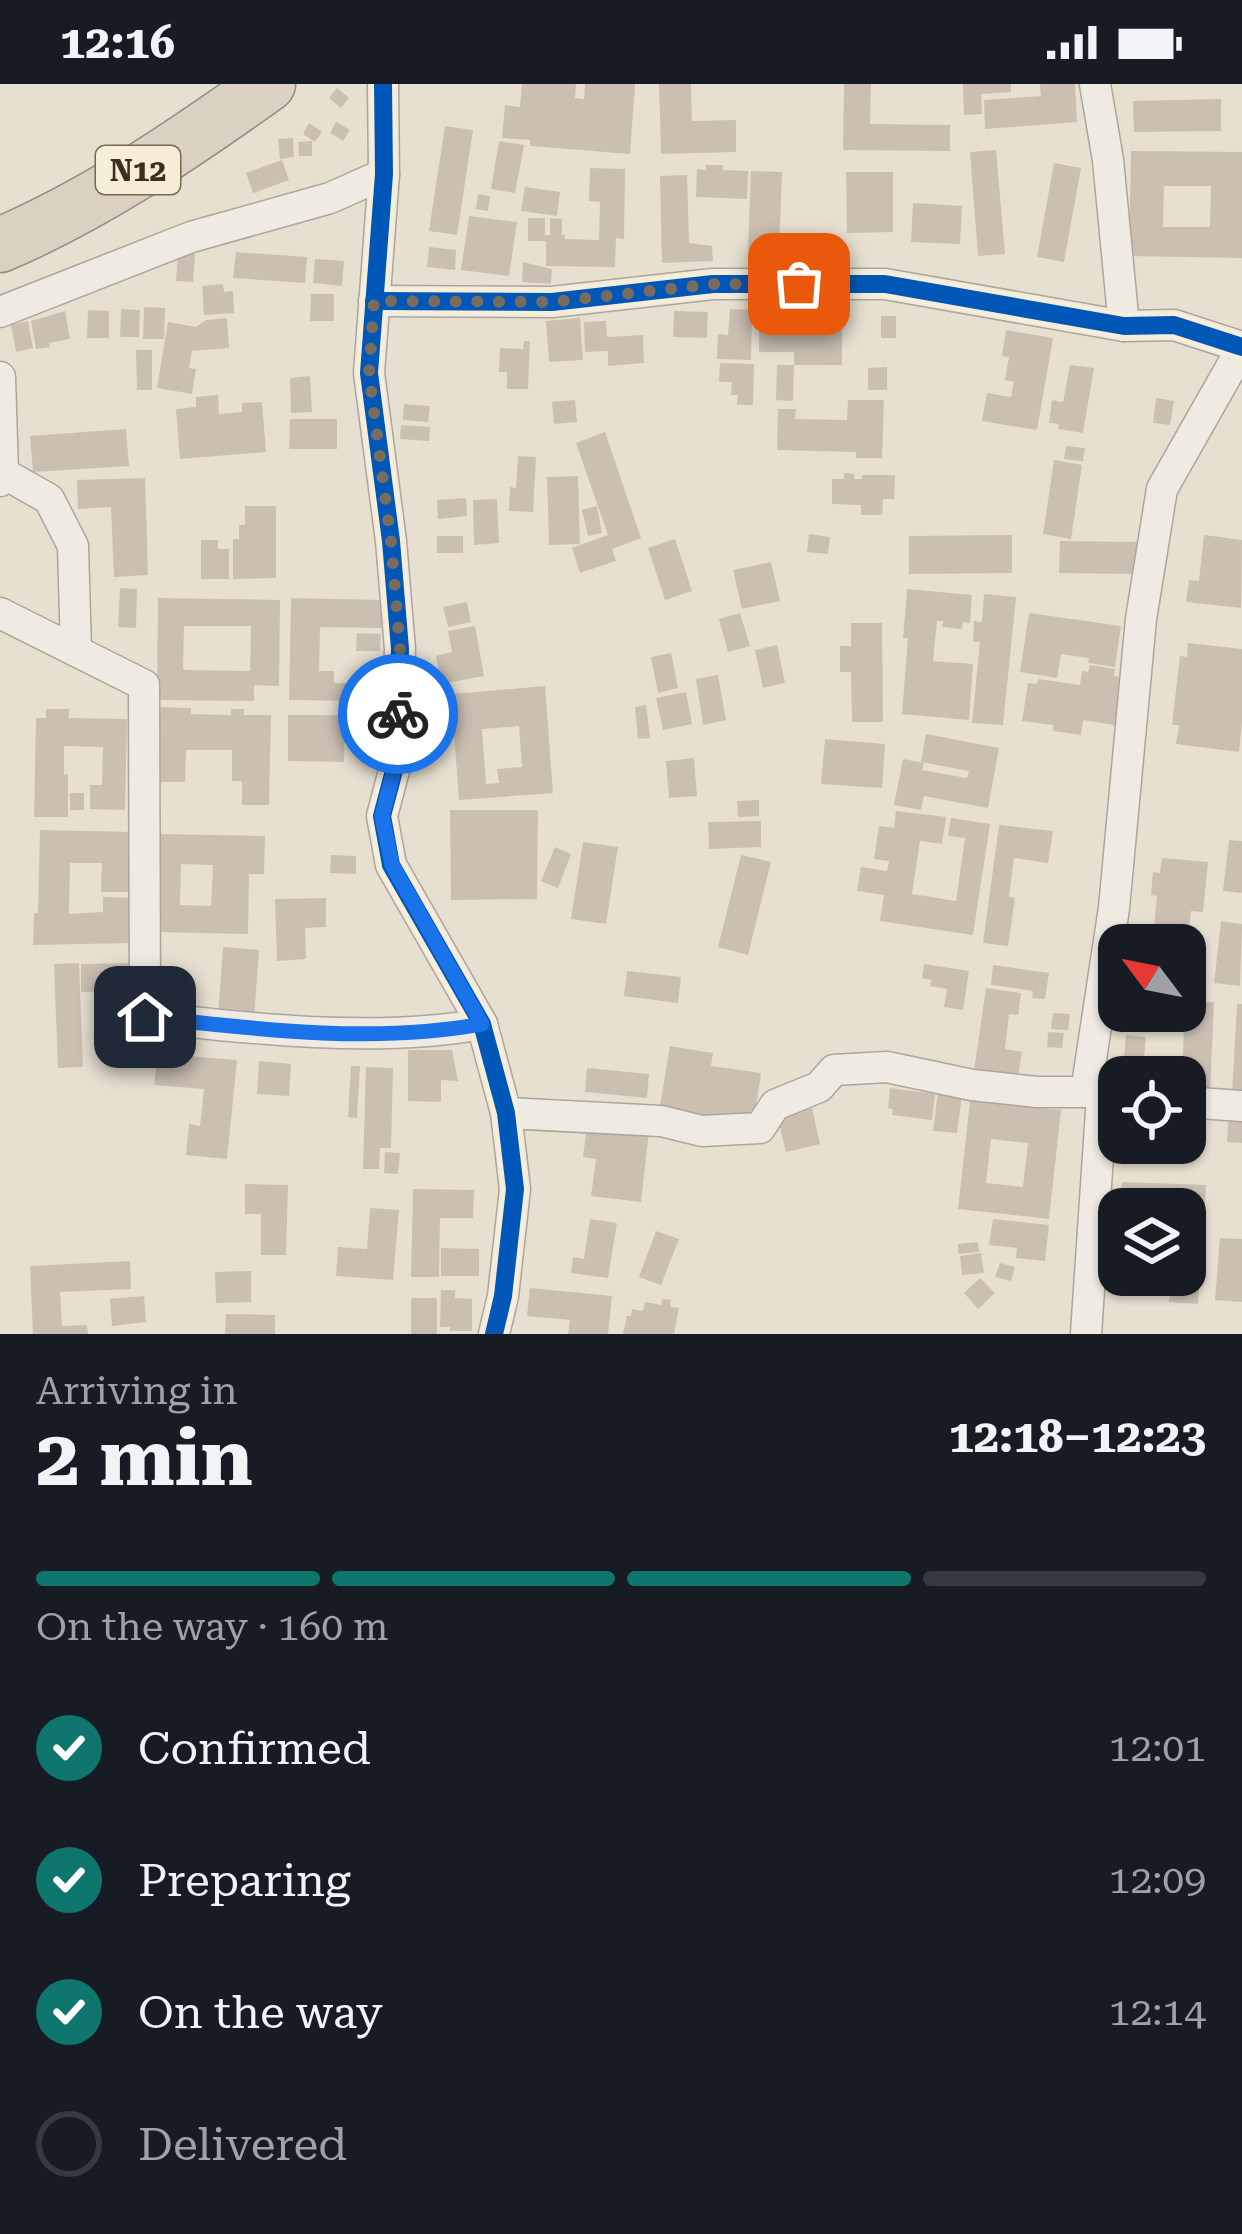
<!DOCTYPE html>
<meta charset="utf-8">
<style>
body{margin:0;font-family:"Roboto Serif",serif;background:#242831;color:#f1f3f6;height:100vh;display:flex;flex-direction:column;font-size:45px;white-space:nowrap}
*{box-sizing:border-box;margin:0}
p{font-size:39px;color:#9ea1a6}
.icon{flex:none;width:66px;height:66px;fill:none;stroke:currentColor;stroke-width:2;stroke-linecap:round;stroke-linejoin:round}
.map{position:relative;height:1250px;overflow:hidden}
.drawer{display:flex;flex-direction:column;background:#171b24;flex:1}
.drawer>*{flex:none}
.needle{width:78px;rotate:302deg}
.tools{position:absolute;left:1098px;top:840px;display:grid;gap:24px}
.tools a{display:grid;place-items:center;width:108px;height:108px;border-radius:24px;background:#171b24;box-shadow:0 3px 9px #0004;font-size:60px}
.pin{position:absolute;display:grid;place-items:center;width:102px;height:102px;color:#fff;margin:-51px;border-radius:24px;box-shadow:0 6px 18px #0006}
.courier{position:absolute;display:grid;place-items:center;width:120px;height:120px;margin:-60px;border:9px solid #1a73e8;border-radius:50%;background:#fff;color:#222;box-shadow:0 3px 15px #0007}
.overview em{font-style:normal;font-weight:700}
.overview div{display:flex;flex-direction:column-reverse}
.overview{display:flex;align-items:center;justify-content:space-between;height:204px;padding:0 36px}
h1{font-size:78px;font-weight:700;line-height:90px}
.bar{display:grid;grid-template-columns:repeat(4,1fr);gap:18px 12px;align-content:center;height:144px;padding:0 36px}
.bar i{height:15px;border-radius:9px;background:#363941}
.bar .active{background:#0f766e}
.bar p{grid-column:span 4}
ol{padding:0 36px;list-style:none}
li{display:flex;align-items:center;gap:36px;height:132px}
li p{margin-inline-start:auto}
li .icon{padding:12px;border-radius:50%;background:#0f766e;color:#fff;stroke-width:4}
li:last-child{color:#9ea1a6}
li i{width:66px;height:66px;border:6px solid #363941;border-radius:50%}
.status{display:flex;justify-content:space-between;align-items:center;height:84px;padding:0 60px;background:#171b24;direction:ltr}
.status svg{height:33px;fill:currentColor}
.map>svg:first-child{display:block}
.building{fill:#cbbfb2;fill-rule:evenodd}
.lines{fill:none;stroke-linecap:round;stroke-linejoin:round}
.street-casing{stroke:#ada599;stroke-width:33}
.highway-casing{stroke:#928b80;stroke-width:57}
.street{stroke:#efebe3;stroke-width:30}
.highway{stroke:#dad1c2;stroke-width:54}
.cycleway-casing{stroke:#f7eed8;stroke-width:26}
.cycleway{stroke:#0057b8;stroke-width:18}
.done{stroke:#786c5e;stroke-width:12;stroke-dasharray:0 21.6}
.route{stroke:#1a73e8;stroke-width:15}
.labels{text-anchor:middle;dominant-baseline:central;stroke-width:10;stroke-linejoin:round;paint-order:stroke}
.shield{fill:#f7eed8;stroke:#756857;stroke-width:3}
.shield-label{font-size:30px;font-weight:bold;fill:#3d2e20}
</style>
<div class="status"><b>12:16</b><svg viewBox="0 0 49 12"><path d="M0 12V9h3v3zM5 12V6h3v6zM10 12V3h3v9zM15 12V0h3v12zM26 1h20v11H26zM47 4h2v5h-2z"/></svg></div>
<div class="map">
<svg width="1242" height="1250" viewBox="0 0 1242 1250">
<rect width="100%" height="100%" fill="#e7e0d1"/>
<g class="building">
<polygon points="522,0 576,0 575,14 584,15 585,0 635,0 630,70 530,62 530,56 502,54 505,21 520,23"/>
<polygon points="659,0 691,0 692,37 736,36 736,68 661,70"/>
<polygon points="844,0 871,0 870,40 950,41 950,67 843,66"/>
<polygon points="963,0 1011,0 1011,8 981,10 982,30 964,31"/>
<polygon points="1040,0 1075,0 1077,38 985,45 984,16 1041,12"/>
<polygon points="337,4 349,14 341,24 329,14"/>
<polygon points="1221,15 1221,47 1134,48 1133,17"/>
<polygon points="336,38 350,46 343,57 330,49"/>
<polygon points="309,39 322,48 315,58 303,50"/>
<polygon points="445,42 473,46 457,151 429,147"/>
<polygon points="293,54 294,73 280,75 278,55"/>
<polygon points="312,57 312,72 299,72 298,58"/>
<polygon points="499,57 524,61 515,109 491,105"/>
<polygon points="996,66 1005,170 978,172 970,68"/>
<path d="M1131,67L1242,68V174L1129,172ZM1164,102H1211L1210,143H1163Z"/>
<polygon points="282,76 289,96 253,109 246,89"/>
<polygon points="1054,79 1081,84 1064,178 1037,173"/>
<polygon points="706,81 723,81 723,86 748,87 747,115 696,113 697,85 706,86"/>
<polygon points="590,84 625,85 624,155 616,154 615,183 546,182 546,157 528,157 528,134 545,134 545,151 550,151 550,134 562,135 562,151 565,151 565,155 599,156 600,118 589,117"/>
<polygon points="751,87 782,88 779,167 748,166"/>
<polygon points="846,88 893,88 893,148 847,149"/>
<polygon points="687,91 689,159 712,162 713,177 662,179 660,92"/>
<polygon points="525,103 560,108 557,132 521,127"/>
<polygon points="478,110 490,112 488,127 476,125"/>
<polygon points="913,119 962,122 960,160 911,158"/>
<polygon points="469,132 517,138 509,192 461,186"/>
<polygon points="429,163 456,166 455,186 427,183"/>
<polygon points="236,168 307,173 305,199 233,194"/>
<polygon points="178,169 195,170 193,198 176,197"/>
<polygon points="315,175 344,177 342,202 313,199"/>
<polygon points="523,178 552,185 551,200 522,198"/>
<polygon points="223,200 224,208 233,207 234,229 204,231 202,202"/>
<polygon points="311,210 334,210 334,237 310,237"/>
<polygon points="144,223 165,224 164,255 143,255"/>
<polygon points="121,225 140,226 139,253 120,253"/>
<polygon points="730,225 752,226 751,276 717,275 718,250 728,251"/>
<polygon points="88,226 109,227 109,254 87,254"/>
<polygon points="65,227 70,255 49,259 50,263 36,265 31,237"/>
<polygon points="674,227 708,228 707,254 673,253"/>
<polygon points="842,229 842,281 794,281 794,268 759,268 759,241 794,242 794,230"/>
<rect x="881" y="232" width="15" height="22"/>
<polygon points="227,234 229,264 192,267 189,284 196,285 192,310 157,304 168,238 196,243 206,236"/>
<polygon points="580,234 583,276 549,278 546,237"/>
<polygon points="28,237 33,264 16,268 11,241"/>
<polygon points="606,237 607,253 643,251 644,279 608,282 608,267 585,268 584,238"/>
<polygon points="1006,246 1053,254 1037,346 982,337 987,309 1011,313 1014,298 1005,296 1009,273 1002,272"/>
<polygon points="524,257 530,257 528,305 507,305 507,288 499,288 500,264 523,265"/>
<polygon points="136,266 152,266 152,306 137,306"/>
<polygon points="720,279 754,280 753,321 737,321 738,311 731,311 732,298 719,298"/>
<polygon points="777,281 794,281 793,317 776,316"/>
<polygon points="1070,281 1094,284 1083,349 1058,345 1059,340 1049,339 1052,316 1063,318"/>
<polygon points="887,283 887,306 868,306 868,284"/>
<polygon points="310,292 312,328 291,329 290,294"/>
<polygon points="218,311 219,330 242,328 242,319 262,318 266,368 180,375 176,325 196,323 196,313"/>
<polygon points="1156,314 1174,317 1170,341 1153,339"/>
<polygon points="575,316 577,338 554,340 552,318"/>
<polygon points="848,316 884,316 882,374 856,374 856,368 777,366 778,325 796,325 795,335 847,336"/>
<polygon points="404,320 430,322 428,338 403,336"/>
<polygon points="290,335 337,335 337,365 289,365"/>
<polygon points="401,341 430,343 429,357 400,355"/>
<polygon points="126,345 129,382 33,388 30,352"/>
<polygon points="605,348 641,454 612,465 616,477 580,489 572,464 608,451 576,359"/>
<polygon points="1066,362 1085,364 1083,377 1064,375"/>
<polygon points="518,372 536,373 533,428 509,427 510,403 516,404"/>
<polygon points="1054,376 1082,381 1071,455 1043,450"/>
<polygon points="844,389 854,390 854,395 862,395 862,391 895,391 894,415 883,415 882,431 861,431 861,421 832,420 832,395 844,395"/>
<polygon points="578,392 580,460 549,461 547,393"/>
<polygon points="145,394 148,491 114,493 111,423 78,425 77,396"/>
<polygon points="466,414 467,432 438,435 437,416"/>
<polygon points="497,415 499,459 474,461 473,416"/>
<polygon points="245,422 276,422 276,494 233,495 233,455 239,455 239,441 245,441"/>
<polygon points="597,422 602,449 588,452 582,426"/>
<polygon points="809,450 830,453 828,470 807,468"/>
<polygon points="1012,451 1012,489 909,490 909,452"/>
<polygon points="1204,451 1242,456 1241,524 1186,518 1189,496 1199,497"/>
<rect x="437" y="452" width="26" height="17"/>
<polygon points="675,455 692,507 665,516 648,464"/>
<polygon points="201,456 218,456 218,465 229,465 229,495 201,495"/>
<polygon points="1060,457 1137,458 1137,490 1059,489"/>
<polygon points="771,478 780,517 742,525 733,486"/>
<polygon points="120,504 137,505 136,544 118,543"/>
<polygon points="907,505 972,511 970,539 963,538 962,545 942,543 943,537 937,537 933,577 973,580 969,636 902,630 908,554 903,554"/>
<polygon points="984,510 1016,513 1003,641 972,639 980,558 973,558 974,537 982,538"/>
<path d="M158,514L280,516L279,602L254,601V617L157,616ZM184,542H251L250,587L183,586Z"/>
<polygon points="291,514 383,516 383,544 320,543 319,587 334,587 334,599 359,599 359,617 289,616"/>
<polygon points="467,518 471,538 448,543 443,523"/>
<polygon points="740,529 750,562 728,568 719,535"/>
<polygon points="1029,529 1121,542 1115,583 1088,579 1089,574 1061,570 1057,594 1020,588"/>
<polygon points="851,539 882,539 883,638 852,638 851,588 840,588 840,562 851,562"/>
<polygon points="475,542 484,592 441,600 436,572 452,568 448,547"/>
<polygon points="357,549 381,550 380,567 356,567"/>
<polygon points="1188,559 1242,565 1242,638 1239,668 1176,660 1179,641 1172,641 1180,572 1187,573"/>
<polygon points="777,561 785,599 763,604 755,566"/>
<polygon points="671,569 678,604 658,609 651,573"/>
<polygon points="1090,581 1115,585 1114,592 1122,593 1115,641 1083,636 1081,651 1053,647 1053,641 1022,637 1028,599 1037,600 1038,595 1080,601 1082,587 1088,588"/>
<polygon points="718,591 726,636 703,641 696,595"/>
<path d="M545,602L553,709L459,716L451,610ZM519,642L522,683L497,685L499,699L486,700L482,645Z"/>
<polygon points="686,608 692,640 663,646 656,614"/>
<polygon points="646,621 650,654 638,655 635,623"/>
<polygon points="157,623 191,624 191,630 231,631 231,625 244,625 244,631 271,631 269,721 242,721 242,697 232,697 232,666 186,666 185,698 156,698"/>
<polygon points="46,625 69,625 69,634 127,635 125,726 90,725 90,701 102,701 103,663 64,662 64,691 68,690 68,733 34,733 36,634 46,634"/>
<polygon points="288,631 345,631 344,678 288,677"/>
<polygon points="926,650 999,664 988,724 924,712 921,726 894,721 903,675 924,679 922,686 967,694 969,687 921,678"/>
<polygon points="825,655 885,660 882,704 821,700"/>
<polygon points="694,674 697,712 669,714 666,677"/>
<rect x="70" y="709" width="14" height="17"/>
<polygon points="759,716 759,732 738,733 737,717"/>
<polygon points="450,726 538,726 537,815 451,816"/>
<polygon points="896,727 946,733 942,760 920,757 912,810 956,817 965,754 948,752 951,734 990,740 973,851 880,837 884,811 857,807 861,783 887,787 889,777 874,775 879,742 894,744"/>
<polygon points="761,737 761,763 709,765 708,738"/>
<polygon points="999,741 1053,747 1048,779 1014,774 1009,813 1015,814 1008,862 983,859"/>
<polygon points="40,746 133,748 132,808 101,808 102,779 70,779 69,830 103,828 103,813 134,814 133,859 33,861 34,829 38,829"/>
<path d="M157,750L265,752L264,790H249L248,850L155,848ZM181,780L213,781L211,822L180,821Z"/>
<polygon points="1229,756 1242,757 1242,809 1223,807"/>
<polygon points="583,758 618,763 606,840 571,835"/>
<polygon points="555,763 571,770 558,804 541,797"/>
<polygon points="331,771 356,772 356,790 330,789"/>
<polygon points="741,771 771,778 748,871 718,863"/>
<polygon points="1162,774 1208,778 1203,828 1191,827 1187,861 1152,861 1157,812 1151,811 1153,788 1160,789"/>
<polygon points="326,814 326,843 305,844 306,875 277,877 275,815"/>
<polygon points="1221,837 1242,840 1240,902 1214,899"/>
<polygon points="223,863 259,866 254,935 218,932"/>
<polygon points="79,879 83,983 58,984 54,880"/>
<polygon points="138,879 138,907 81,908 81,880"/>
<polygon points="924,880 969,887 963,926 944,923 947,905 930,902 931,896 922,894"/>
<polygon points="993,881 1049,889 1045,915 1032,914 1033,907 991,901"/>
<polygon points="627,887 681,893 678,919 624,912"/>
<polygon points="986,904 1021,909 1018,931 1009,930 1005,965 1022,968 1017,1000 973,994"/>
<polygon points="1185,917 1214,918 1210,1009 1185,1009 1185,993 1182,993"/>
<polygon points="1237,920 1242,920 1242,1011 1232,1011"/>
<polygon points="1122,927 1159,927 1158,938 1121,933"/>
<polygon points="1053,929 1070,930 1068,946 1051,945"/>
<polygon points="1048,948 1064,949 1062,964 1047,963"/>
<polygon points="160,949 182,951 180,963 190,964 189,972 237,976 227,1075 186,1071 189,1040 200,1042 204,1005 154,1001"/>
<polygon points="1126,951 1146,953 1142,993 1119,993 1119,1004 1107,1003 1109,981 1123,983"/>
<polygon points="670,962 713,969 711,982 761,989 754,1036 711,1030 709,1039 675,1034 677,1025 660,1022"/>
<polygon points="408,966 452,966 458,997 441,996 441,1018 408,1017"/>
<polygon points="259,977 291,980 289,1012 257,1010"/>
<polygon points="351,982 360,982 357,1034 348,1033"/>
<polygon points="366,983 393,984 391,1064 380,1064 379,1085 363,1085"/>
<polygon points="587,984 649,990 647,1014 585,1008"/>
<polygon points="890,1004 935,1010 932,1036 892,1031 893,1025 888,1024"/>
<polygon points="938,1008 962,1011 957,1049 933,1047"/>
<path d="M970,1017L1061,1026L1049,1135L958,1125ZM991,1055L1028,1059L1023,1103L986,1099Z"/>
<polygon points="812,1024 820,1060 786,1068 777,1032"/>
<polygon points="1229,1025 1242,1026 1242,1059 1227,1058"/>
<polygon points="597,1040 649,1047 641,1118 591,1112 596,1075 583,1073 586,1049 596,1050"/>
<polygon points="385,1068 400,1069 398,1090 384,1089"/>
<polygon points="1122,1098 1206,1101 1204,1139 1185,1138 1185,1125 1120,1125"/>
<polygon points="245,1100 288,1101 286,1171 261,1171 261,1130 245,1130"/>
<polygon points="413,1105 474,1106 473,1134 440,1134 439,1193 411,1193"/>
<polygon points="370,1124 399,1126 393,1196 336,1192 338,1163 367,1165"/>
<polygon points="590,1135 617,1139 608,1194 571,1189 573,1173 584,1175"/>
<polygon points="993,1135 1049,1141 1045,1177 1016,1174 1017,1164 989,1161"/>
<polygon points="656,1147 679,1155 661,1201 639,1193"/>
<polygon points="1185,1150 1203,1151 1198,1220 1169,1218 1171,1202 1181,1202 1182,1191 1185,1191"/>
<polygon points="1220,1154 1242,1155 1242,1218 1215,1216"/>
<polygon points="978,1158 979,1168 958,1170 958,1160"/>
<polygon points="441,1164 479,1165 479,1192 441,1192"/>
<polygon points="981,1169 984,1189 962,1191 960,1172"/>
<polygon points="130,1177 131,1205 60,1208 62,1242 87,1241 88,1250 33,1250 30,1182"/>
<polygon points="1000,1179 1015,1183 1011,1197 995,1193"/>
<polygon points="251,1187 251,1218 216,1219 215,1188"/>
<polygon points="980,1194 995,1209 978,1225 964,1209"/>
<polygon points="530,1204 612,1212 608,1250 568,1250 570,1236 527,1232"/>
<polygon points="441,1206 455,1206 455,1214 472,1215 472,1247 450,1247 450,1243 440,1243"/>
<polygon points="144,1212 146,1238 112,1242 110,1215"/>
<rect x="411" y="1214" width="26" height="36"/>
<polygon points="662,1215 671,1216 670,1223 679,1224 674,1250 623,1250 627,1232 631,1232 632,1225 643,1227 645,1218 661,1221"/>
<polygon points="226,1230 275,1231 275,1250 225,1250"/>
</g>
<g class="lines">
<g class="street-casing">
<g id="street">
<polyline points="383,0 384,90 369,289 391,457 400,565 396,679 382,732 391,781 482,940 506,1029 515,1105 503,1212 494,1250"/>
<polyline points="1095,0 1108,76 1124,242"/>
<polyline points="374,217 552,218 713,200 885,200 1124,242 1174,241 1242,263"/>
<polyline points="0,228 191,153 330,114 384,90"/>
<polyline points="0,293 3,389 0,397"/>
<polyline points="3,389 49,415 73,462 76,567"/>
<path d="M0,529L144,601L145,933C251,945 378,959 482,940"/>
<polyline points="1086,1008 1114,824 1141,535 1162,405 1242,264"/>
<polyline points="1185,1018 1242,1022"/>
<polyline points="506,1029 661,1037 702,1047 760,1044 775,1021 819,1003 834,986 887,983 972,1001 1037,1008 1086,1008 1119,1013"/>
<polyline points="1086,1250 1102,1012"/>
</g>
</g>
<g class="highway-casing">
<path id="highway" d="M0,161C96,120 184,60 268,0"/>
</g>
<use href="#street" class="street"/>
<use href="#highway" class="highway"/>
<g class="cycleway-casing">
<g id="cycleway">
<polyline points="383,0 384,90 369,289 391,457 400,565 396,679 382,732 391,781 482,940 506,1029 515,1105 503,1212 494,1250"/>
<polyline points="374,217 552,218 713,200 885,200 1124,242 1174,241 1242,263"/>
</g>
</g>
<use href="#cycleway" class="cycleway"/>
</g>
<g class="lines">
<polyline class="done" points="398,630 400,565 391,457 369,290 374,217 552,218 713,200 799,200"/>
<path class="route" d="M145,933C254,945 374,960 482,940L392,781L382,732L396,679L398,630"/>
</g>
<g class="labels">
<rect class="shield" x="96" y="62" width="84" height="48" rx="9"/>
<g class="shield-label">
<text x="138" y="86">N12</text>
</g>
</g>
</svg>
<div class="tools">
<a><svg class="needle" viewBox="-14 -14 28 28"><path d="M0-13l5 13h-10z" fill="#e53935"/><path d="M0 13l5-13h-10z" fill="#9ea1a6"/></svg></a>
<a><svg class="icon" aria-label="locate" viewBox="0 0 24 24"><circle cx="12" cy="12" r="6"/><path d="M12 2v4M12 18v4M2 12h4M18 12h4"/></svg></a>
<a><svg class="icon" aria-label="layers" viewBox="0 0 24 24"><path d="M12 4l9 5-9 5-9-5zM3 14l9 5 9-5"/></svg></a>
</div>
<div class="pin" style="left:799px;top:200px;background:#ea580c"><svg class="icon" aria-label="bag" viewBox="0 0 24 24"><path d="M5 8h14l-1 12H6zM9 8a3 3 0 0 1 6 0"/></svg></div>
<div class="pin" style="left:145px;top:933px;background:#1f2937"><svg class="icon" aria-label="home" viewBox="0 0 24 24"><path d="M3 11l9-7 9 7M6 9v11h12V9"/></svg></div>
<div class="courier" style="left:398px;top:630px"><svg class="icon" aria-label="bike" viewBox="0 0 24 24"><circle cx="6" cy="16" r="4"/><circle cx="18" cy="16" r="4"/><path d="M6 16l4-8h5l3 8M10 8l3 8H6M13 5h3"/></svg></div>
</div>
<section class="drawer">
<div class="overview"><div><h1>2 min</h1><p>Arriving in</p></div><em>12:18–12:23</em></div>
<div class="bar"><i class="active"></i><i class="active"></i><i class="active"></i><i></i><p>On the way · 160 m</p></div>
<ol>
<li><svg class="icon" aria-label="check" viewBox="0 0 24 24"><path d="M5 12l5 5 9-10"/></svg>Confirmed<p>12:01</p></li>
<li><svg class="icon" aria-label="check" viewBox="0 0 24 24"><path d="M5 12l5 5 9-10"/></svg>Preparing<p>12:09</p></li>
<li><svg class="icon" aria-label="check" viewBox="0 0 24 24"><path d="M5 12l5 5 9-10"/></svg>On the way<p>12:14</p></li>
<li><i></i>Delivered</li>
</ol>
</section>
